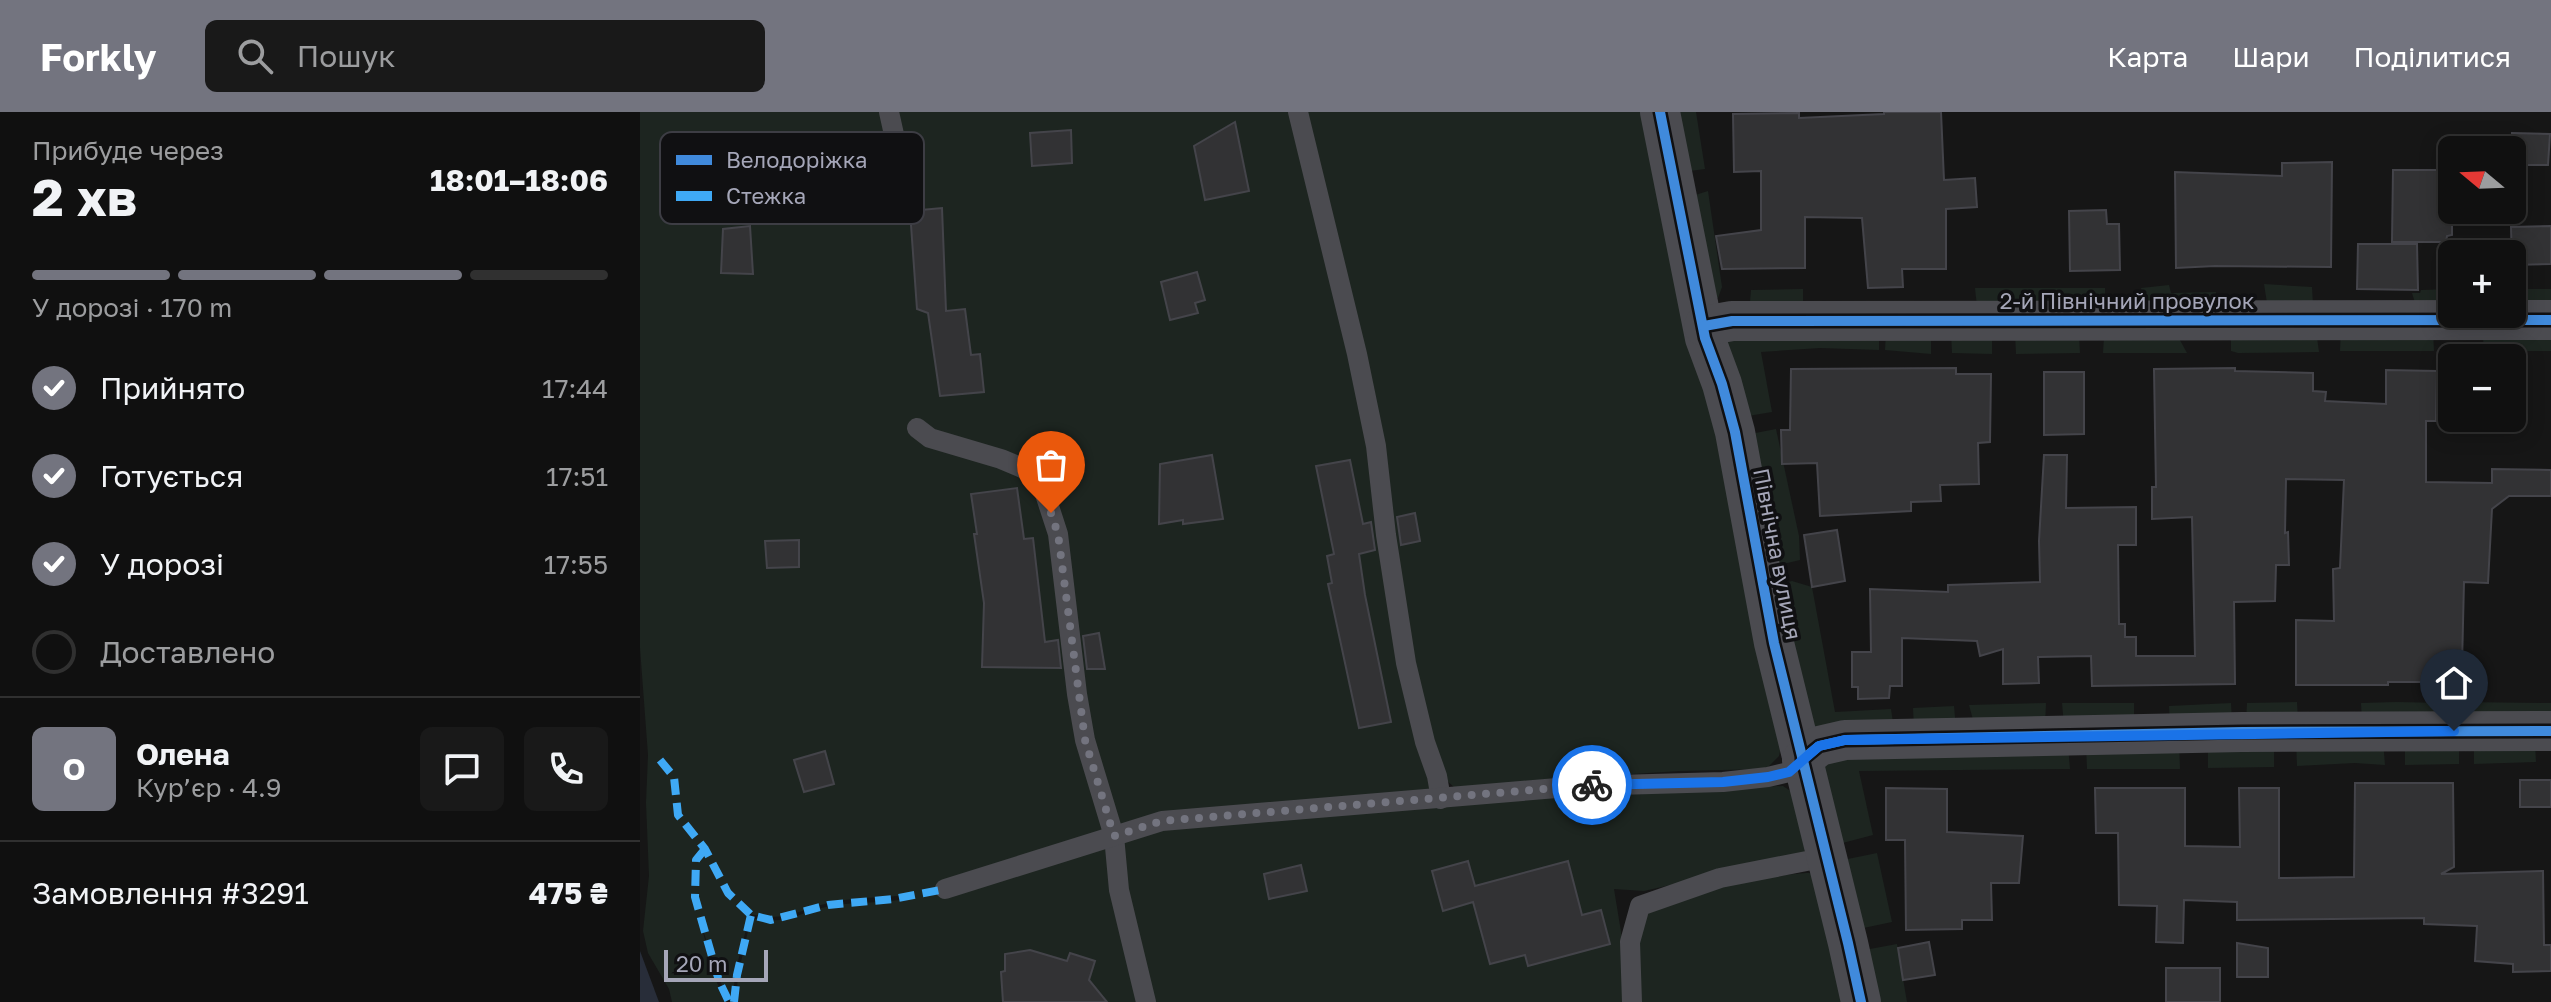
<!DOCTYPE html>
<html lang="uk">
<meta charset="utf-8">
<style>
body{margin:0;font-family:"Golos Text",sans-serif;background:#191919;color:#f1f3f6;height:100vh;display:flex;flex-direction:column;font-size:30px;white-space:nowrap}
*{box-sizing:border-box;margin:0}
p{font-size:26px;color:#9c9d9f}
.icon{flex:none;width:44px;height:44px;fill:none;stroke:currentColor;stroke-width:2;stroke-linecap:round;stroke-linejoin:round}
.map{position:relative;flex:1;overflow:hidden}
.details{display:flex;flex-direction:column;background:#101010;width:640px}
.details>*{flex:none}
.needle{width:52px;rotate:289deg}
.buttons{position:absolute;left:1798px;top:24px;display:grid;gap:16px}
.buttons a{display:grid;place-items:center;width:88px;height:88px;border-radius:12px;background:#101010;box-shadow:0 4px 20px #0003,0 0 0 2px #303030;font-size:40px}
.scale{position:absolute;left:24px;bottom:20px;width:104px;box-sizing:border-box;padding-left:8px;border:4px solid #a5a6b8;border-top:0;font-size:22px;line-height:28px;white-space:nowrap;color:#a5a6b8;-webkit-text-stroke:6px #101012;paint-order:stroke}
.pin{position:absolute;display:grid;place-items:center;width:68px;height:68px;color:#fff;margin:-82px -34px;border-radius:50% 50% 50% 0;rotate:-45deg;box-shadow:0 0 8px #0007}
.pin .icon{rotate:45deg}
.courier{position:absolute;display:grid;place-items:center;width:80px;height:80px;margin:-40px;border:6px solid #1a73e8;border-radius:50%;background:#fff;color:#222;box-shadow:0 2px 10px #0007}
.overview em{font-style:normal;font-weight:700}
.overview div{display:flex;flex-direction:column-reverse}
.overview{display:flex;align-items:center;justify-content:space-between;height:136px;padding:0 32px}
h1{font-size:52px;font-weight:700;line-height:60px}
.bar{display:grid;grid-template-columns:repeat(4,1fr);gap:12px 8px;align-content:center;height:96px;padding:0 32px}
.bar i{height:10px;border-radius:6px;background:#303030}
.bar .active{background:#73747f}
.bar p{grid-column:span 4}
.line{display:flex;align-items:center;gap:20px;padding:0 32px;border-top:2px solid #303030}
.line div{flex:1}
.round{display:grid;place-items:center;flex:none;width:84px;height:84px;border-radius:12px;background:#191919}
ol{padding:0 32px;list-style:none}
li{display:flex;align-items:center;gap:24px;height:88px}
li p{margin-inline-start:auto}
li .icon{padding:8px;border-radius:50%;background:#73747f;color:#fff;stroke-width:4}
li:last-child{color:#9c9d9f}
li i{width:44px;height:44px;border:4px solid #303030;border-radius:50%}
header{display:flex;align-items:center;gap:48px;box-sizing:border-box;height:112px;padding:0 40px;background:#73747f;color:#fff}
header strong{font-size:38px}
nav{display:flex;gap:44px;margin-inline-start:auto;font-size:28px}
.search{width:560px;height:72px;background:#191919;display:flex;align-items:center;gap:20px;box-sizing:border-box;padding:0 28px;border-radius:12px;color:#9c9d9f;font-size:30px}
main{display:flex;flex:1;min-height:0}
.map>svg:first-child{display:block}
.green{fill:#1d2520}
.water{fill:#282d39}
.building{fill:#323234;stroke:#44444a;stroke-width:2}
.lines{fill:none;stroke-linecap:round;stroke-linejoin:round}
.lane{stroke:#4b4b50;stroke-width:20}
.street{stroke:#4b4b50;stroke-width:40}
.quiet{stroke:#3fa9f5;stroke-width:8;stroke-dasharray:16 8;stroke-linecap:butt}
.cycleway-casing{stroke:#101012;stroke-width:15}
.cycleway{stroke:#408adc;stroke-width:10}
.done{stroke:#73747f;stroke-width:8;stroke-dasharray:0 14.4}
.route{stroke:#1a73e8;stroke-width:10}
.labels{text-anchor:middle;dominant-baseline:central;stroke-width:7;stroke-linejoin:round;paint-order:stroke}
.street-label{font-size:22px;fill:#a5a6b8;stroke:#101012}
.key{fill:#101012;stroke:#3d3d44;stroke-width:2}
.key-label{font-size:22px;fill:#a5a6b8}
</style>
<header>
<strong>Forkly</strong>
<div class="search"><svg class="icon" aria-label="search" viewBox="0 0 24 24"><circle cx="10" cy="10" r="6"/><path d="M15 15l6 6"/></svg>Пошук</div>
<nav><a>Карта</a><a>Шари</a><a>Поділитися</a></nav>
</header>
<main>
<section class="details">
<div class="overview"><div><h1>2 хв</h1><p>Прибуде через</p></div><em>18:01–18:06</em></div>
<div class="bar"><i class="active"></i><i class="active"></i><i class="active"></i><i></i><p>У дорозі · 170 m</p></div>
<ol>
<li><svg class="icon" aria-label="check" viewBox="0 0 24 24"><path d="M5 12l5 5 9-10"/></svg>Прийнято<p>17:44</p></li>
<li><svg class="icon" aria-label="check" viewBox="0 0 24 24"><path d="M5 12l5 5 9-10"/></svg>Готується<p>17:51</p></li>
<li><svg class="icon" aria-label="check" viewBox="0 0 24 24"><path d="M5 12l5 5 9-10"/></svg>У дорозі<p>17:55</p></li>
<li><i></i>Доставлено</li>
</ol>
<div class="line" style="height:144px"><b class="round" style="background:#73747f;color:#fff">О</b><div><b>Олена</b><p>Кур’єр · 4.9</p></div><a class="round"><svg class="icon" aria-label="chat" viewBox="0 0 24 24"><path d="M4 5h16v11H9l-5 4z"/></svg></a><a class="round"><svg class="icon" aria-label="phone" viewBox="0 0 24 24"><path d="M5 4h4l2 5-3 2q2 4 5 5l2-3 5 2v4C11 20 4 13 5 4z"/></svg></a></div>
<div class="line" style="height:104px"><div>Замовлення #3291</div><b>475 ₴</b></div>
</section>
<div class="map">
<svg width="1911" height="890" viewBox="0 0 1911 890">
<rect width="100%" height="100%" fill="#161616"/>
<g class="green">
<path d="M0,0H652L712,243L797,694L933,682L1143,674L1158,684L1170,726L1163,743L1004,779L974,777L983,832L985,890H96L98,863L111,806C149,814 157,800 191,794C213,790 237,791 259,788L268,785V783C241,786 211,785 185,792C154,800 143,810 110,802L95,861L93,890H90L80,869L59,806L77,871L87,890H32L29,877L8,841L3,819L9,764L6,691L8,643L0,536Z"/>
<polygon points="663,0 1010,0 1071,267 1143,625 1139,644 1126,657 1040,659 898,668 816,677 803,665 791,631"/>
<polygon points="1029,0 1056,0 1065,57 1043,60"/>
<polygon points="1068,79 1082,175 1078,186 1074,186 1049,85"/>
<polygon points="1624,172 1672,175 1673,193 1627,191"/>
<polygon points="1529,173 1531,181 1576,180 1575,189 1503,189 1501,176"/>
<polygon points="1335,176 1465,176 1465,190 1337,195"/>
<polygon points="1163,177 1163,192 1110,190 1111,178"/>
<polygon points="1812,177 1812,197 1777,197 1772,181 1780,181 1781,178"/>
<rect x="1872" y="177" width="39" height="20"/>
<polygon points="1911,216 1911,239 1852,239 1844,236 1842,217"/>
<polygon points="1701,217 1793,218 1794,239 1700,239"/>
<polygon points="1676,218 1679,240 1598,241 1591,239 1591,220"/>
<polygon points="1239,220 1239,238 1180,236 1121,240 1132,300 1102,305 1082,225"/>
<polygon points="1246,220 1291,220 1291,242 1245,238"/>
<polygon points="1311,220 1352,221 1352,242 1312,241"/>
<polygon points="1375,221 1439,224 1440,241 1376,242"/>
<polygon points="1536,221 1547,241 1463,241 1464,225"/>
<polygon points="1136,317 1159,424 1160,448 1130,455 1105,323"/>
<polygon points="1152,469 1172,475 1195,600 1251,597 1254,617 1178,617 1167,611 1134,474"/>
<polygon points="1657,590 1658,609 1606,610 1607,591"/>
<polygon points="1756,590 1804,591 1804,608 1722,609 1721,591"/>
<polygon points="1821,590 1911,591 1911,609 1822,608"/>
<polygon points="1406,591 1405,614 1335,615 1329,593"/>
<polygon points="1422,591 1494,591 1494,612 1424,613"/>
<polygon points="1591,591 1592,610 1530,612 1529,594"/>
<polygon points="1314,594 1316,616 1274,617 1273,596"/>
<polygon points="1634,628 1634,655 1568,656 1568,629"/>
<polygon points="1743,628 1745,653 1715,651 1657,654 1656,629"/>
<polygon points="1765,629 1819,630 1819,652 1765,653"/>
<polygon points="1539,630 1540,657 1447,657 1446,632"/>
<polygon points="1834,630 1895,632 1896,650 1834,652"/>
<polygon points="1428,633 1430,657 1219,659 1233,723 1195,733 1182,653 1197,638"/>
<polygon points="1237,741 1252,810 1214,818 1198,749"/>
<path d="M1169,761L1181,764L1211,890H999C997,863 989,823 1009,800C1027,778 1138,762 1169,761Z"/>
<polygon points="1257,832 1267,890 1231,890 1219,839"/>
</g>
<polygon class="water" points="0,839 19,890 0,890"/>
<g class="building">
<polygon points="1244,0 1301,0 1304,68 1335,66 1337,95 1306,97 1306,157 1262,157 1263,175 1228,176 1222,106 1165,105 1165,156 1082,157 1076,124 1121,118 1121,59 1094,60 1093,2 1159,1 1159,6 1244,2"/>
<polygon points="595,10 609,79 565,88 554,34"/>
<polygon points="431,18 432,51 392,54 390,21"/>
<polygon points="1872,21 1910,22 1908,53 1872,53"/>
<polygon points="1692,50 1691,155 1575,154 1536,156 1535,60 1642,64 1642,51"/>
<polygon points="1753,58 1812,58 1812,123 1807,124 1806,130 1752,130"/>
<polygon points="302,96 306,199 325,197 331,243 340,242 344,280 300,284 288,201 277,197 270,99"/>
<polygon points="1466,98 1467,112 1479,112 1480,158 1430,159 1429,99"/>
<polygon points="110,114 113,162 81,161 83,117"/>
<polygon points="1911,114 1911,152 1872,153 1871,115"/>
<polygon points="1718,132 1777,132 1778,178 1717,177"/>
<polygon points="557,160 565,188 555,191 558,201 530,208 521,170"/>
<polygon points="1316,256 1316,262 1351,262 1350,330 1338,331 1339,372 1300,373 1301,389 1271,390 1271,399 1180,404 1177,351 1142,352 1141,318 1150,318 1151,257"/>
<polygon points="1595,256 1595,259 1673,261 1673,279 1686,280 1685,289 1746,292 1746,258 1797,259 1796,309 1786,309 1786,370 1852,371 1852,357 1911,358 1911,384 1869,384 1852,397 1848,471 1824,470 1822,553 1795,552 1795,570 1748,570 1748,573 1656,573 1656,508 1694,509 1693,457 1700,456 1704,368 1646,367 1645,421 1648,420 1649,453 1636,453 1635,489 1594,490 1595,572 1452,574 1451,544 1398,545 1399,571 1363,572 1363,537 1340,544 1337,529 1262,526 1262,574 1250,574 1249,586 1218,587 1218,575 1212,575 1212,540 1231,540 1230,477 1308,480 1308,473 1400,470 1399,429 1404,343 1427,343 1426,396 1496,395 1496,433 1478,433 1479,512 1485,512 1485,525 1496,525 1496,544 1555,544 1552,405 1512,407 1512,375 1516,375 1514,257"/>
<polygon points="1404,260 1444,260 1444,322 1404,323"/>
<polygon points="572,343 583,407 543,412 543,408 519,412 520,352"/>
<polygon points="710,348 723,412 731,410 735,438 719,442 725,483 751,610 719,616 688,472 692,471 687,444 694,442 676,354"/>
<polygon points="377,376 384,427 393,426 405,530 418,528 421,556 342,555 344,491 334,422 337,422 331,382"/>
<polygon points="775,401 780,429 761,433 757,405"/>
<polygon points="1197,418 1205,469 1172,475 1164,423"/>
<polygon points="159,428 159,455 127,456 125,429"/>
<polygon points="459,521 465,557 447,557 443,524"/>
<polygon points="185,639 194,672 164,680 154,648"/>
<rect x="1880" y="668" width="31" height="27"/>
<polygon points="1715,671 1813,671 1814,755 1801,762 1903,759 1904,833 1911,833 1911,859 1873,860 1873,852 1835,849 1837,814 1784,812 1784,806 1597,808 1597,790 1544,788 1543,831 1516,830 1517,794 1479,793 1478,721 1456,721 1455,676 1545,676 1545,734 1600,735 1599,676 1639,676 1639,766 1714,765"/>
<polygon points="1246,676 1307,677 1307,720 1383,724 1379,771 1351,771 1352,808 1322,808 1322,817 1266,818 1265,728 1246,728"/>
<polygon points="828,749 835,774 928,749 942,803 961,798 970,832 888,854 885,843 850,852 833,790 803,799 792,759"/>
<polygon points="661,753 667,779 629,787 624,762"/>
<polygon points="1289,830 1295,863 1263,868 1258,836"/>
<polygon points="1597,831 1628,836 1628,865 1597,865"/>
<polygon points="390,838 427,849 430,841 455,849 449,868 467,890 363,890 361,860 365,859 365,842"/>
<rect x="1526" y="856" width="54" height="34"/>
</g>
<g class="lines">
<g class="lane">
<polyline points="249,0 257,36"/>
<polyline points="658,0 717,242 736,334 746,423 766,551 785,630 797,664 801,687"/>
<polyline points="277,316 290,326 361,347 387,358 404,379 418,422 437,582 445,628 474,724 479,778 506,890"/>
<polyline points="305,777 522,709 941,674 1083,670 1128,665 1149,660 1162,648"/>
<polyline points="992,890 990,830 1000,794 1080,766 1187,745"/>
</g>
<g class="street">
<polyline points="1020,0 1065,226 1082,272 1095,320 1134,531 1208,831 1221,890"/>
<polyline points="1064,214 1092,209 1911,208"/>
<polyline points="1162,648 1179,634 1205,628 1602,620 1911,619"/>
</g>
<g class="quiet">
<polyline points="20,648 34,665 38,703 65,737 88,781 111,803 131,808 188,793 253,787 305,777"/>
<polyline points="65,737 56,748 55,785 79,869 89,890"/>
<polyline points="94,890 97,863 111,803"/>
</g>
<g class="cycleway-casing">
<g id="cycleway">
<polyline points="1020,0 1065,226 1082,272 1095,320 1134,531 1208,831 1221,890"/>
<polyline points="1064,214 1092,209 1911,208"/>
<polyline points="1162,648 1179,634 1205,628 1602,620 1911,619"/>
</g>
</g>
<use href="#cycleway" class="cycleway"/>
</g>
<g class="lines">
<polyline class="done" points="411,401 418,422 445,628 474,724 522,709 952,673"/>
<polyline class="route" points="952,673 1083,670 1128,665 1149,660 1179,634 1205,628 1814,619"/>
</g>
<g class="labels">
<g class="street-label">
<text x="1487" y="188">2-й Північний провулок</text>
<text transform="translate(1138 442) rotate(79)">Північна вулиця</text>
</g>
</g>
<rect x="20" y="20" width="264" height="92" rx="12" class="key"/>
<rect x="36" y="43" width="36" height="10" fill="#408adc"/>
<rect x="36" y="79" width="36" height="10" fill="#3fa9f5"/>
<g class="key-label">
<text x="86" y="56">Велодоріжка</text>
<text x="86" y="92">Стежка</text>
</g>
</svg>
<div class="buttons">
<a><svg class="needle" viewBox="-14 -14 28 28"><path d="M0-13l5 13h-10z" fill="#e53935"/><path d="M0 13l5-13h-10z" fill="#9c9d9f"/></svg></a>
<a>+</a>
<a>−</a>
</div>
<div class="scale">20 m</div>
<div class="pin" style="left:411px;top:401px;background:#ea580c"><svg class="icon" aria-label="bag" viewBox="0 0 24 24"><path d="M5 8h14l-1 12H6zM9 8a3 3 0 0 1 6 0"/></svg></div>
<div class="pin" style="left:1814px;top:619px;background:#1f2937"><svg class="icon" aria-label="home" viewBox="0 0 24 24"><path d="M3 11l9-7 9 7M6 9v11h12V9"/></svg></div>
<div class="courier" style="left:952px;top:673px"><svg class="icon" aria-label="bike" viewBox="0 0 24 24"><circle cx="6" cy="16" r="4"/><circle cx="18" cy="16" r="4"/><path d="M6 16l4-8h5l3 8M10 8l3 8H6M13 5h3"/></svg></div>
</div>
</main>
